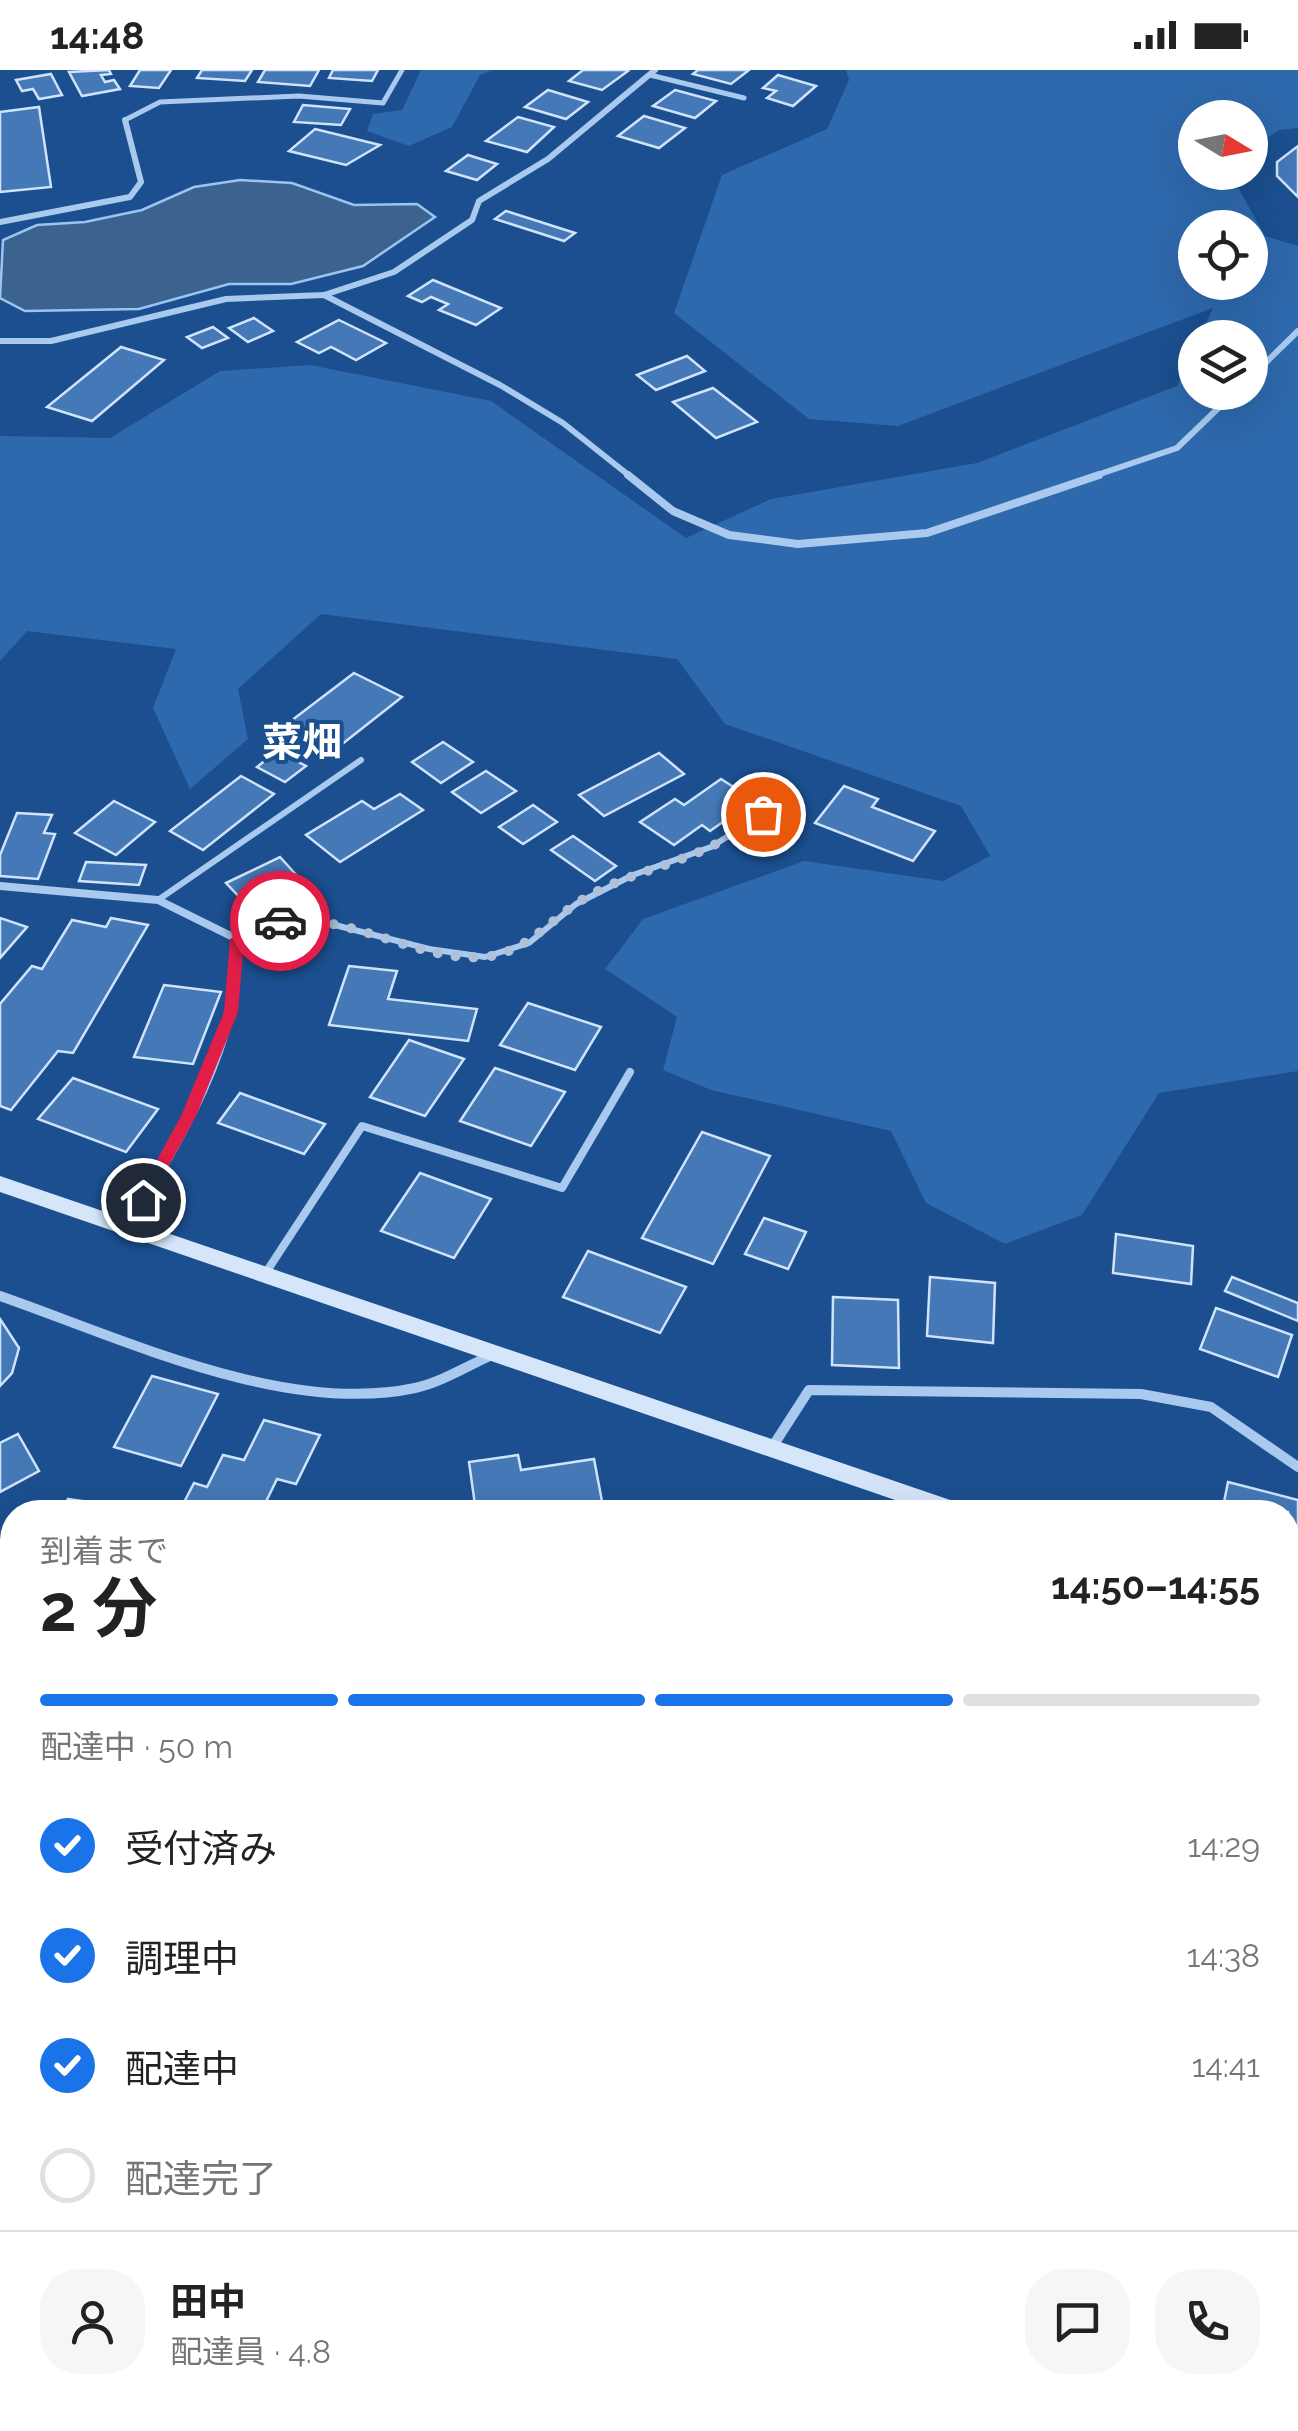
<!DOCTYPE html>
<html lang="ja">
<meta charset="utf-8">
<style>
body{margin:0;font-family:Raleway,"Noto Sans JP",sans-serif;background:#f6f6f6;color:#222;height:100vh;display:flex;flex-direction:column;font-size:38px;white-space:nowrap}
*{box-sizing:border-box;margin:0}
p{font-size:32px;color:#767676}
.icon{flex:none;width:55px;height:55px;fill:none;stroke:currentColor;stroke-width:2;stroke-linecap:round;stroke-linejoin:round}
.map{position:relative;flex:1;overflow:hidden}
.details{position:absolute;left:0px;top:1430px;width:1300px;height:932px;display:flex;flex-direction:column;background:#fff;border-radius:40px 40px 0 0;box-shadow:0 10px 40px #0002}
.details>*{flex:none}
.needle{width:65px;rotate:100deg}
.tools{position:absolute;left:1178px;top:30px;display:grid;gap:20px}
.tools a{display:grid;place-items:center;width:90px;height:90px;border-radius:50%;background:#fff;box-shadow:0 10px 40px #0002;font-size:50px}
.pin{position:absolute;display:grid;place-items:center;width:85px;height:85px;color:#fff;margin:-42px;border:5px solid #fff;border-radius:50%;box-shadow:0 2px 10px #0007}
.courier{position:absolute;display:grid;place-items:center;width:100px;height:100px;margin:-50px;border:8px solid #e11d48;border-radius:50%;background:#fff;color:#222;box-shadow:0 2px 12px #0007}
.headline em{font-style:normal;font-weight:700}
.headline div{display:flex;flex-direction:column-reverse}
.headline{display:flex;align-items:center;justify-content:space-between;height:170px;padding:0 40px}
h1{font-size:65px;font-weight:700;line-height:75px}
.bar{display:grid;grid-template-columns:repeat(4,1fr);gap:15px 10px;align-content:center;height:120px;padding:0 40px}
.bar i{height:12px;border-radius:8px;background:#e0e0e0}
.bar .active{background:#1a73e8}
.bar p{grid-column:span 4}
.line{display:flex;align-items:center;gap:25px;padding:0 40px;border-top:2px solid #e0e0e0}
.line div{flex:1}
.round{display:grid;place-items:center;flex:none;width:105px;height:105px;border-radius:40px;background:#f6f6f6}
ol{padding:0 40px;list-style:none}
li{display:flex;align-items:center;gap:30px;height:110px}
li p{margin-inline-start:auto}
li .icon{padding:10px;border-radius:50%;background:#1a73e8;color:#fff;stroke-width:4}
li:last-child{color:#767676}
li i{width:55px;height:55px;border:5px solid #e0e0e0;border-radius:50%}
.status{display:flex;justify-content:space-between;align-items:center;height:70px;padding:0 50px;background:#fff;direction:ltr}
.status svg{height:28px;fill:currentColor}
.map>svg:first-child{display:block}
.green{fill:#2e69ad;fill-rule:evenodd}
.water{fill:#3c6290;stroke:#9cc4f0;stroke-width:2.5}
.building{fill:#4478b7;stroke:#cfe3fa;stroke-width:2.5}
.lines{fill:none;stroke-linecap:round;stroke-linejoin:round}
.lane-far2{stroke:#a9c9ee;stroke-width:5}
.lane-far1{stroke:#a9c9ee;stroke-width:6}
.lane{stroke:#a9c9ee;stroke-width:8}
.street-far3{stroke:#a9c9ee;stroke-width:6}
.street-far2{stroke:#a9c9ee;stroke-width:8}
.street-far1{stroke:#a9c9ee;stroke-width:10}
.street{stroke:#a9c9ee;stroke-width:12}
.secondary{fill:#d6e6fa;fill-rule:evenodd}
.route{fill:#e11d48}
.done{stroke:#afc1d8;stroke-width:10;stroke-dasharray:0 18}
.labels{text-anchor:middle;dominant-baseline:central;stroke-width:8;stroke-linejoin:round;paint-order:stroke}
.quarter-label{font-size:40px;font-weight:bold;fill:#fff;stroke:#1b4f8f}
</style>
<div class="status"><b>14:48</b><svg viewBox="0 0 49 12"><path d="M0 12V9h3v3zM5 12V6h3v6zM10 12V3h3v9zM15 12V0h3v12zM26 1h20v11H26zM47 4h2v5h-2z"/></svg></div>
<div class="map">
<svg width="1298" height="2361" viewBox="0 0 1298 2361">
<rect width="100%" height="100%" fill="#1b4f8f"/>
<g class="green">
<polygon points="421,0 493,0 480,5 452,57 409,76 367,61 373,44 402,40"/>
<path d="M846,0H1298V58L1280,60L1250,78V48H1195V102L1230,103L1265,166L1298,176V1001L1159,1023L1082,1145L1005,1174L926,1133L891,1061L711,1020L663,1000L677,947L605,899L643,849L804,791L943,811L990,786L961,736L725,654L677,589L321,544L238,619L248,669L190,719L153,638L176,579L27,561L0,591V366L110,368L220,301L310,295L491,331L686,468L771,429L977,393L1177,316L1195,279V322H1250V268L1200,267L1213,238L898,356L809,349L674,243L722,105L827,59L849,10ZM1195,158H1250V212H1195Z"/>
</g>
<polygon class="water" points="240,110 292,113 354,135 417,134 435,147 363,196 291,214 229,214 139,239 25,241 0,228 3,170 37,155 85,152 142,140 194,117"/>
<g class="building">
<polygon points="109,0 111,4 101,5 105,12 114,10 120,19 82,26 69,2"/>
<polygon points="140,0 171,0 159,18 130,16"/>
<polygon points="202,0 252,0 245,11 197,8"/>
<polygon points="265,0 319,0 310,16 258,12"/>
<polygon points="333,0 378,0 372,11 329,8"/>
<polygon points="583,0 625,0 628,1 602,20 569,11"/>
<polygon points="698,0 749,0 731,14 693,4"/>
<polygon points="51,4 62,25 39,29 33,19 22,21 16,10"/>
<polygon points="778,5 816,16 793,36 767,28 776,21 763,18"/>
<polygon points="548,20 588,32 566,49 525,37"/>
<polygon points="675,20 716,31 695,48 653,36"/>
<polygon points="303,35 350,39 341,55 294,52"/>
<polygon points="39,37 51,117 0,122 0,42"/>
<polygon points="644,46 685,58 659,78 618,66"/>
<polygon points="518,47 554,57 527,82 486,71"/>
<polygon points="315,59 380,75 346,95 289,81"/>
<polygon points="1298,76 1298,127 1277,106 1277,92"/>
<polygon points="468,85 497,94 477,110 446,101"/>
<polygon points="506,141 575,163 564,171 495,149"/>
<polygon points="433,210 501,238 476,255 439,240 448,234 431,227 422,232 408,226"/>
<polygon points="254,248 273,261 248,272 229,258"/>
<polygon points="339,250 386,273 356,290 331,277 319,283 297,272"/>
<polygon points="213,257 228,268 202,278 187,267"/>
<polygon points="121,277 164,290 92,351 47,337"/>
<polygon points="687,286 705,301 656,320 637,305"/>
<polygon points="713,318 757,352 716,368 673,332"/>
<polygon points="354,603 402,627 327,686 279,660"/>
<polygon points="443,672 473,692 441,713 412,692"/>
<polygon points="277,681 306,696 285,712 257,697"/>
<polygon points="659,683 684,704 604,746 579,725"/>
<polygon points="486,701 516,721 481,743 452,722"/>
<polygon points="241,706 274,724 203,780 170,761"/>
<polygon points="721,709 754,730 710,761 702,755 674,775 640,752 675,729 684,735"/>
<polygon points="844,716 878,729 872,737 935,761 913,791 815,753"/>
<polygon points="400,724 423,740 340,792 306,765 362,731 374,739"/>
<polygon points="114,731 155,752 116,785 75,763"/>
<polygon points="533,735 557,752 523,774 499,757"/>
<polygon points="17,743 52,745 44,763 55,764 38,809 0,806 0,785"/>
<polygon points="573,766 616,796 595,811 551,780"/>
<polygon points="280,787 310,820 257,846 226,813"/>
<polygon points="86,792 146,795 139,815 79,811"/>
<polygon points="0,848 27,857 0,888"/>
<polygon points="111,848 148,855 73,983 58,981 11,1040 0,1036 0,934 32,896 42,899 72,850 106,857"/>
<polygon points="349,896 397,901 388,929 477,939 468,971 329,955"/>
<polygon points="164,915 221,922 193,994 134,987"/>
<polygon points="528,933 601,957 575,1000 500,975"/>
<polygon points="409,970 464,989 425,1046 370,1027"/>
<polygon points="495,998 565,1022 531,1076 460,1051"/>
<polygon points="73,1008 158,1039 126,1082 38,1049"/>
<polygon points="240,1023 325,1054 304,1084 218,1053"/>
<polygon points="702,1062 770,1086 713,1194 642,1168"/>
<polygon points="420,1103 491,1129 454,1188 381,1161"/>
<polygon points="764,1148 806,1162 788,1199 745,1184"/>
<polygon points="1116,1164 1193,1176 1191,1214 1113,1203"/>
<polygon points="588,1181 686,1217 660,1263 563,1227"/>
<polygon points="930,1207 995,1213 993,1273 927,1266"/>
<polygon points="1232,1207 1298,1233 1298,1251 1225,1221"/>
<polygon points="833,1227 898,1230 899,1298 832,1295"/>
<polygon points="1216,1238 1292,1265 1278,1307 1200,1279"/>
<polygon points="0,1249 19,1278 12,1303 0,1316"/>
<polygon points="152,1306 218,1324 181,1396 114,1377"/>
<polygon points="264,1350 320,1365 296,1414 277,1409 261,1442 179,1442 194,1413 207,1417 223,1385 244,1390"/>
<polygon points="18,1364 39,1401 0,1422 0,1373"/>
<polygon points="518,1385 521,1400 594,1389 604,1442 476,1442 469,1392"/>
<polygon points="1228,1412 1298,1430 1298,1483 1288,1480 1288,1442 1222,1442"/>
<polygon points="68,1429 144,1440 63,1442"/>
<polygon points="0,1541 12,1543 12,1605 0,1603"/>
<polygon points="6,1737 12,1758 12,1844 0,1850 0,1740"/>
<rect x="1288" y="1739" width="10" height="72"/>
<polygon points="12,1855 12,1955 4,1960 0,1861"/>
</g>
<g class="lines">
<g class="lane-far2">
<polyline points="650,5 744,28"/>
<polyline points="125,50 160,32 299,26 383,33 402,0"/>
</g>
<g class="lane-far1">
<polyline points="158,830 361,690"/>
<polyline points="237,869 283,849 331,854 429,879 485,887 529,873 576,834 633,805 711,777 763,744"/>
</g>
<polyline class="lane" points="265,1204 362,1056 562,1118 630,1002"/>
<g class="street-far3">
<polyline points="0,152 130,127 141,112 125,50"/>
<polyline points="324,225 500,315 563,353 631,407"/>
<polyline points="0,271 51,271 226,229 324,225 394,202 472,150 479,131 548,89 655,0"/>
<polyline points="1250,308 1298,261"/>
<polyline points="1091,407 1177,378 1235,322"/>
</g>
<g class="street-far2">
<polyline points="628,405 673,441 729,465 798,474 927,463 1099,405"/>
<polyline points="0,816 158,830 237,869 233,917"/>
</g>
<g class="street-far1">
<path d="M128,1158C167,1087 227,996 233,915"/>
<path d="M0,1226C121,1268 285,1346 415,1318C442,1312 467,1296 492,1285"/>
<polyline points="771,1379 809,1320 1141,1324 1211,1337 1298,1397"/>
</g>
<g class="street">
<polyline points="1288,1839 1298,1839"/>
<polyline points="0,2035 12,2027"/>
<polyline points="1288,2279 1298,2279"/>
<polyline points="0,2300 12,2300"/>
</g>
<g class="secondary">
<polygon points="0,1106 956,1432 964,1435 967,1442 930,1442 0,1122"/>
<polygon points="1288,1546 1298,1549 1298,1570 1288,1566"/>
</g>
</g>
<polygon class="route" points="280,845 285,847 285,854 244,872 238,942 196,1046 148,1134 137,1134 135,1130 181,1046 224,942 230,869"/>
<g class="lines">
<path class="done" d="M280,851C350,843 418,892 484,887C523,884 546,854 576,834C616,806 667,798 710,777C729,768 746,755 763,744"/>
</g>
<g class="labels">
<g class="quarter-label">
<text x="302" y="671">菜畑</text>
</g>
</g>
</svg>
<div class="tools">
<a><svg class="needle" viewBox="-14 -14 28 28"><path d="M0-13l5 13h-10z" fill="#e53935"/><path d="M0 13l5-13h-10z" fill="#767676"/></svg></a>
<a><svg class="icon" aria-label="locate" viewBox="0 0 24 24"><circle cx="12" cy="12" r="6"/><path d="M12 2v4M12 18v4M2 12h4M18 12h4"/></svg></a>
<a><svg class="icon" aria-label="layers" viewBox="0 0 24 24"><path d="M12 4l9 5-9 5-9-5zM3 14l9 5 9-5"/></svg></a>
</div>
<div class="pin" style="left:763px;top:744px;background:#ea580c"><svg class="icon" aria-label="bag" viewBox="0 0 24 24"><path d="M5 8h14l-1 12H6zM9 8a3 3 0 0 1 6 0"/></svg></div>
<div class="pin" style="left:143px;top:1130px;background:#1f2937"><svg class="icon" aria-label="home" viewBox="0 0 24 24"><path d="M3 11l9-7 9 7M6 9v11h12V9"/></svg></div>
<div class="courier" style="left:280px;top:851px"><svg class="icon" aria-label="car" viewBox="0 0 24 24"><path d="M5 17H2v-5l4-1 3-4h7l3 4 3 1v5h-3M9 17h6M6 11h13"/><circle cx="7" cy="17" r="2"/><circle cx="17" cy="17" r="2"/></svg></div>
<section class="details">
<div class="headline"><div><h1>2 分</h1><p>到着まで</p></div><em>14:50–14:55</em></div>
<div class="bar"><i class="active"></i><i class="active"></i><i class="active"></i><i></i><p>配達中 · 50 m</p></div>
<ol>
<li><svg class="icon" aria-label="check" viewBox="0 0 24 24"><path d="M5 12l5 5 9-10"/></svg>受付済み<p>14:29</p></li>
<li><svg class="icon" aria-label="check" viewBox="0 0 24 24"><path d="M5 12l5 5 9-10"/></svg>調理中<p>14:38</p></li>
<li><svg class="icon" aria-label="check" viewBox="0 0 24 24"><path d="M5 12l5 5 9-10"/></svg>配達中<p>14:41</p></li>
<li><i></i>配達完了</li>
</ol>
<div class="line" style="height:180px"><a class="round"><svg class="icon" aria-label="person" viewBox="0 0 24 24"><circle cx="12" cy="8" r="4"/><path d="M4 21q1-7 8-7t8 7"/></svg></a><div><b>田中</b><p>配達員 · 4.8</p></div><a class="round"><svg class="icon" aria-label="chat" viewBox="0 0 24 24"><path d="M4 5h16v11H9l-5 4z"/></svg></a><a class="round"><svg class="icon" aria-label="phone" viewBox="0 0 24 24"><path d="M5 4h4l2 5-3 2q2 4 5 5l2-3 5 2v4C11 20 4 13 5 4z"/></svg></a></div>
</section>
</div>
